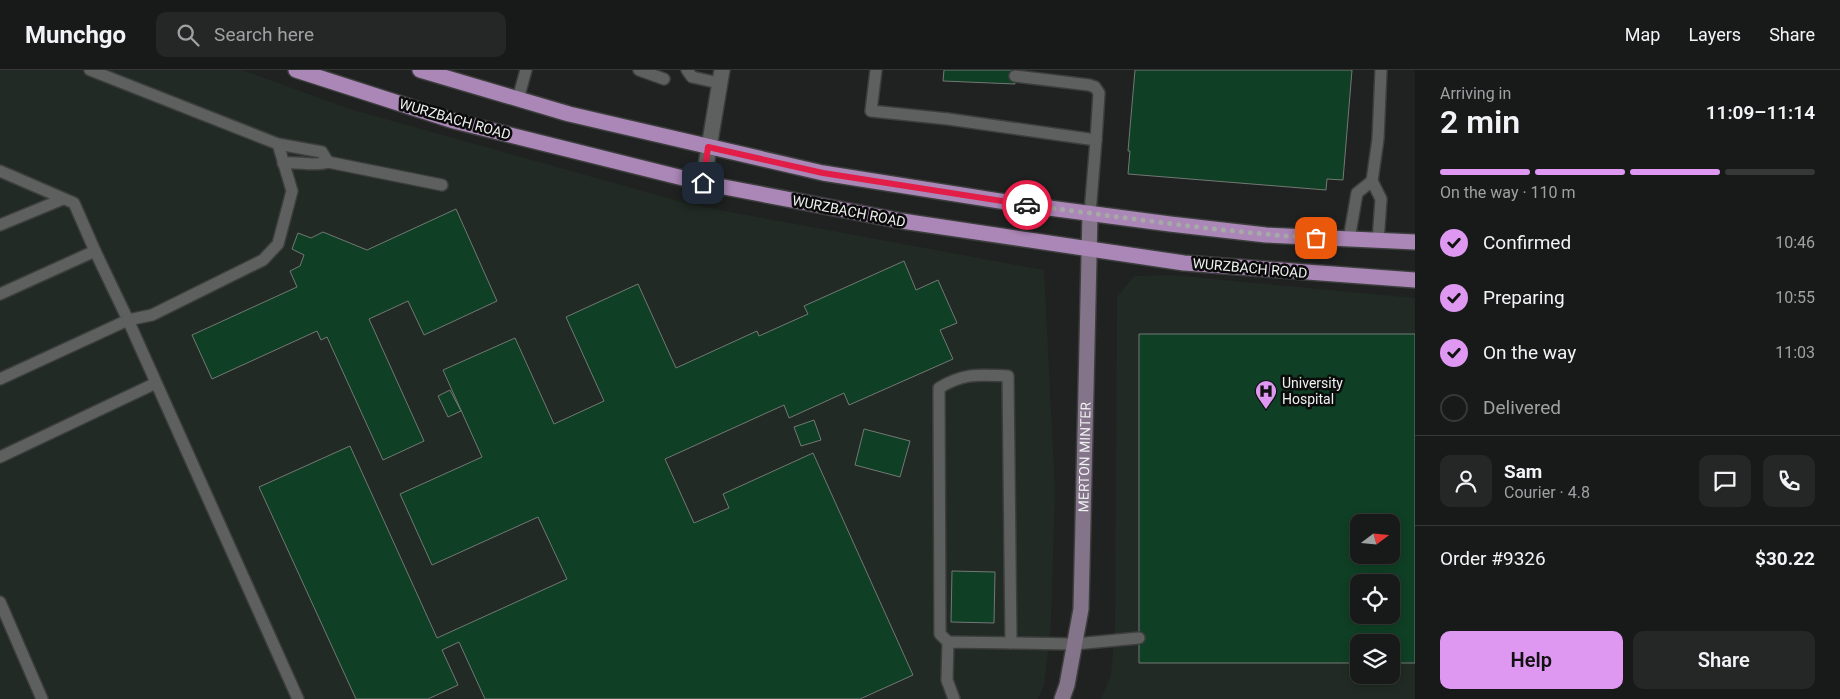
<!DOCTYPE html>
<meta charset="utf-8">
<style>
body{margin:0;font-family:Roboto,sans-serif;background:#242725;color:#f1f3f6;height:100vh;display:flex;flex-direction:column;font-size:19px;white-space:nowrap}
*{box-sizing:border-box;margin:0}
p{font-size:16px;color:#9ea1a2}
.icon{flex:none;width:28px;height:28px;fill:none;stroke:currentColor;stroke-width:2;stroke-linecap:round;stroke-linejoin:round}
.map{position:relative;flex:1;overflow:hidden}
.side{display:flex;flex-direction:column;background:#171a18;width:425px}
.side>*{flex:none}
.needle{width:32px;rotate:74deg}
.controls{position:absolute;left:1350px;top:444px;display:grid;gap:10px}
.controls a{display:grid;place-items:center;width:50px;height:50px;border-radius:10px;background:#171a18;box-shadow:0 2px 8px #0003,0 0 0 1px #363837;font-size:25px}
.pin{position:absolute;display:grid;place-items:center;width:42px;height:42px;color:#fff;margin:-21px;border-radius:10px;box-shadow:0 2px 8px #0006}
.courier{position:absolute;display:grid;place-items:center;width:50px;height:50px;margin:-25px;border:4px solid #e11d48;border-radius:50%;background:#fff;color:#222;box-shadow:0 1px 6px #0007}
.overview em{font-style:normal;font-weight:600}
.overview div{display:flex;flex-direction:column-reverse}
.overview{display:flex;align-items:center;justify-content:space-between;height:85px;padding:0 25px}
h1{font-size:32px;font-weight:600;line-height:38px}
.bar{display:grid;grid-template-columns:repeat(4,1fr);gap:8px 5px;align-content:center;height:60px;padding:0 25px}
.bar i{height:6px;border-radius:4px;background:#363837}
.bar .on{background:#de98f2}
.bar p{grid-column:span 4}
.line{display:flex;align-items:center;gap:12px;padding:0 25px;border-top:1px solid #363837}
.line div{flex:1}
.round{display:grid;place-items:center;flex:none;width:52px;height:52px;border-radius:10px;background:#242725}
ol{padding:0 25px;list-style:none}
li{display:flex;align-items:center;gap:15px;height:55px}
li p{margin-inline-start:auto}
li .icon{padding:5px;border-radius:50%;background:#de98f2;color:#111;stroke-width:4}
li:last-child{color:#9ea1a2}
li i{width:28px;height:28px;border:2px solid #363837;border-radius:50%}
.action{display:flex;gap:10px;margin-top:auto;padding:10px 25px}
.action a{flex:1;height:58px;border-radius:10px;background:#de98f2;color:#111;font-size:20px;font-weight:600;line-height:58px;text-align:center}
.action a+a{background:#242725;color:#f1f3f6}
header{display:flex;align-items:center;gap:30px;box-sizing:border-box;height:70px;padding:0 25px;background:#171a18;border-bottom:1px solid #363837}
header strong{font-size:24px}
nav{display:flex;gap:28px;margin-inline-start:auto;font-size:18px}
.search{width:350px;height:45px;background:#242725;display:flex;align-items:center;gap:12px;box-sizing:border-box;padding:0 18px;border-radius:10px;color:#9ea1a2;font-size:19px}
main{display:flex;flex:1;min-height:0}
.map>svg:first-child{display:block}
.built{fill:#212a24;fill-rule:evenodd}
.building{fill:#0f3f24;stroke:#747875;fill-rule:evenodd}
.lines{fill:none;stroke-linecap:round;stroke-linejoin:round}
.lane-casing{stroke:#3c3e3d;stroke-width:14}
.street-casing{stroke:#3c3e3d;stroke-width:18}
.secondary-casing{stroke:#3c3e3d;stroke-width:18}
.primary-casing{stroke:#3c3e3d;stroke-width:18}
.lane{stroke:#5d605e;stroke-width:11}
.street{stroke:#5d605e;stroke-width:15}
.secondary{stroke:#84748a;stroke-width:15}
.primary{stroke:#aa87b6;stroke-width:15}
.done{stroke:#a6a9a7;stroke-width:5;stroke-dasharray:0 9}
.route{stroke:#e11d48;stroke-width:6}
.labels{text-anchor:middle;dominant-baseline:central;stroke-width:5;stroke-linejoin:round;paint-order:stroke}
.street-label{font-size:14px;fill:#eff1f0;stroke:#0a0b0a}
.poi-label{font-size:14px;fill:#eff1f0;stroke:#0a0b0a;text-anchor:start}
</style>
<header>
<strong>Munchgo</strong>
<div class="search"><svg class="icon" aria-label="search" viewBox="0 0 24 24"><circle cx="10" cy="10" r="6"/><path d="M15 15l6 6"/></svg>Search here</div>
<nav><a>Map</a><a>Layers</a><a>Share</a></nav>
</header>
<main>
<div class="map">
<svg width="1415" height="629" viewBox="0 0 1415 629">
<rect width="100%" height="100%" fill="#1f2220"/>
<g class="built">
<polygon points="0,0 242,0 350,39 693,135 1044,200 1055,419 1051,556 1044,615 1038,629 0,629"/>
<path d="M1172,205L1415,228V629H1101L1111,605L1115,554L1117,227L1134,206ZM1359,452H1391V485H1359ZM1359,512H1391V545H1359ZM1359,572H1391V605H1359Z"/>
</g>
<g class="building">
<polygon points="944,0 1015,0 1015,14 943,11"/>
<polygon points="1135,0 1352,0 1343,110 1327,109 1326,120 1128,104 1130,81 1128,81"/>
<polygon points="456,139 497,231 424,265 408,231 369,249 424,371 383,390 327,267 321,270 317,261 212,309 192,265 297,217 290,201 300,196 304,185 292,179 298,163 311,168 323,162 367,180"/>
<polygon points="904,191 916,220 938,210 957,253 940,260 953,289 849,335 844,323 789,348 784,335 665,389 694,453 729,438 723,424 813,383 913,605 860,629 485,629 459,572 442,580 458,615 428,629 356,629 259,417 350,376 437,568 567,509 538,447 432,495 400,424 482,387 443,300 515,268 554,354 604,331 566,247 638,214 676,298 757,261 759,266 808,244 804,236"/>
<path d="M1139,264H1415V593H1391V572H1359V593H1139ZM1359,452H1391V485H1359ZM1359,512H1391V545H1359Z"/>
<polygon points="450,320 461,341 448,347 438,326"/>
<polygon points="814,350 821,370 801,376 794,357"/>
<polygon points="864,359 910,371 900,407 855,395"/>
<polygon points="952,501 995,502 994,553 951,552"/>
</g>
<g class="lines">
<g class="lane-casing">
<g id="lane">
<polyline points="639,0 664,9"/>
<polyline points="687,0 692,7 719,13"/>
<polyline points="876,0 871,41 948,49 1096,70 1090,143"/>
<polyline points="1015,6 1089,15 1095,17 1099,23 1096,70"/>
<polyline points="518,29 526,0"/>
<polyline points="278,74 322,82 328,92"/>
<path d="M283,93C299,91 313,97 328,92L442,115"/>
<polyline points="0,101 74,133 95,181"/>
<polyline points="1372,111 1378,69 1381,0"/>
<polyline points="0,155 63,129"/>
<polyline points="1349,169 1357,123 1372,111 1381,129 1378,171"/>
<polyline points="0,224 95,181 128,250 298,629"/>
<polyline points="0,309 128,250 152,245 263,190 278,174 292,121 278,74 90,0"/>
<polyline points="0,387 156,313"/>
<polyline points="0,532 42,629"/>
<path d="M948,572L940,564L939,318C965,302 980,305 1008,306L1011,573"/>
<polyline points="954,629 947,610 948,572 1075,574 1139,568"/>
</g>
</g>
<g class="street-casing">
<polyline id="street" points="703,113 722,0"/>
</g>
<g class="secondary-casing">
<g id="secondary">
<path id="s1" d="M1062,629L1067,615L1081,539L1090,143"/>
</g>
</g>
<g class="primary-casing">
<g id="primary">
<polyline points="296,0 454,51 703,113 902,151 1184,193 1415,210"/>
<polyline points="420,0 569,44 823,103 1019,134 1170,154 1266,165 1415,172"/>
</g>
</g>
<use href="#lane" class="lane"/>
<use href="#street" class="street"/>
<use href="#secondary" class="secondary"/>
<use href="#primary" class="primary"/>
</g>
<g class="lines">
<path class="done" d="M1027,135C1123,147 1219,162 1316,168"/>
<polyline class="route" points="703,113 708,77 823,103 1027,135"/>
</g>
<defs>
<g id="hospital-pin" transform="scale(1.125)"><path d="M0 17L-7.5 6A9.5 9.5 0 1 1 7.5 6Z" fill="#de98f2" stroke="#0a0b0a"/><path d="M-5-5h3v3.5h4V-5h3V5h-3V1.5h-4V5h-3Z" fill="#111"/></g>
</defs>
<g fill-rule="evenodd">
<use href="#hospital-pin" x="1266" y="321"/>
</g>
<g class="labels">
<g class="street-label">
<text transform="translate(455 49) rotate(16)">WURZBACH ROAD</text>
<text transform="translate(849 141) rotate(11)">WURZBACH ROAD</text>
<text transform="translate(1250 198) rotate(5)">WURZBACH ROAD</text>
<text stroke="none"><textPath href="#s1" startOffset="244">MERTON MINTER</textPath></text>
</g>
<g class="poi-label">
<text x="1282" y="313">University<tspan x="1282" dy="16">Hospital</tspan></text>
</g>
</g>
</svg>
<div class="controls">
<a><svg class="needle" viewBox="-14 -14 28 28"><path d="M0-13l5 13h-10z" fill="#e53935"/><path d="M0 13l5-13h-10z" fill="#9ea1a2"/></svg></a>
<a><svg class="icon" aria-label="locate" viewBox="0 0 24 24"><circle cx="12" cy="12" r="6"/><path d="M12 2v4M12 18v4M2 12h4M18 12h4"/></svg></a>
<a><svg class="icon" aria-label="layers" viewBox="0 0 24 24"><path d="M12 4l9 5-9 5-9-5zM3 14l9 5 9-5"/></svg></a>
</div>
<div class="pin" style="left:1316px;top:168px;background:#ea580c"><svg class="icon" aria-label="bag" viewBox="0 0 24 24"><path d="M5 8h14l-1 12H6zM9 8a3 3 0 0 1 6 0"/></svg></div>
<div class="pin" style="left:703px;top:113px;background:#1f2937"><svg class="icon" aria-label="home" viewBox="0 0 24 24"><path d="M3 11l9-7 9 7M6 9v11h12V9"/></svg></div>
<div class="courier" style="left:1027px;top:135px"><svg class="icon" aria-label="car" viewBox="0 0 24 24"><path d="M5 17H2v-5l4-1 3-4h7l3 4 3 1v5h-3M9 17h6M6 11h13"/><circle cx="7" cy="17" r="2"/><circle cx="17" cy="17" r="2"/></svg></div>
</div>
<section class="side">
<div class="overview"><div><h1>2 min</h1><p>Arriving in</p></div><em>11:09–11:14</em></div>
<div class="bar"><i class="on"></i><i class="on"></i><i class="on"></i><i></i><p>On the way · 110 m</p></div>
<ol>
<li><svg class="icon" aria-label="check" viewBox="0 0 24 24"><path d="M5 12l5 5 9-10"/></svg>Confirmed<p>10:46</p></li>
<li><svg class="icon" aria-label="check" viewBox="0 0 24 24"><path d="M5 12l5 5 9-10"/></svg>Preparing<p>10:55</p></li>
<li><svg class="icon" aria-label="check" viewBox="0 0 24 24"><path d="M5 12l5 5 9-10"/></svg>On the way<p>11:03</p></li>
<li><i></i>Delivered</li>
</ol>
<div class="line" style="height:90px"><a class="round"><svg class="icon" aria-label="person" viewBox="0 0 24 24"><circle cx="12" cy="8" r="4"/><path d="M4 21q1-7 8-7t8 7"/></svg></a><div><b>Sam</b><p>Courier · 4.8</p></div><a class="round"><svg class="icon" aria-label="chat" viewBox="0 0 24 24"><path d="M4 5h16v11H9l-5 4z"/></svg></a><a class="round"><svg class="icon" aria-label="phone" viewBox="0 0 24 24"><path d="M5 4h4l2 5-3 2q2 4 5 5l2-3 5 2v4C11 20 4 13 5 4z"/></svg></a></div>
<div class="line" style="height:65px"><div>Order #9326</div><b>$30.22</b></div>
<div class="action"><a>Help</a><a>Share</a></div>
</section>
</main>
